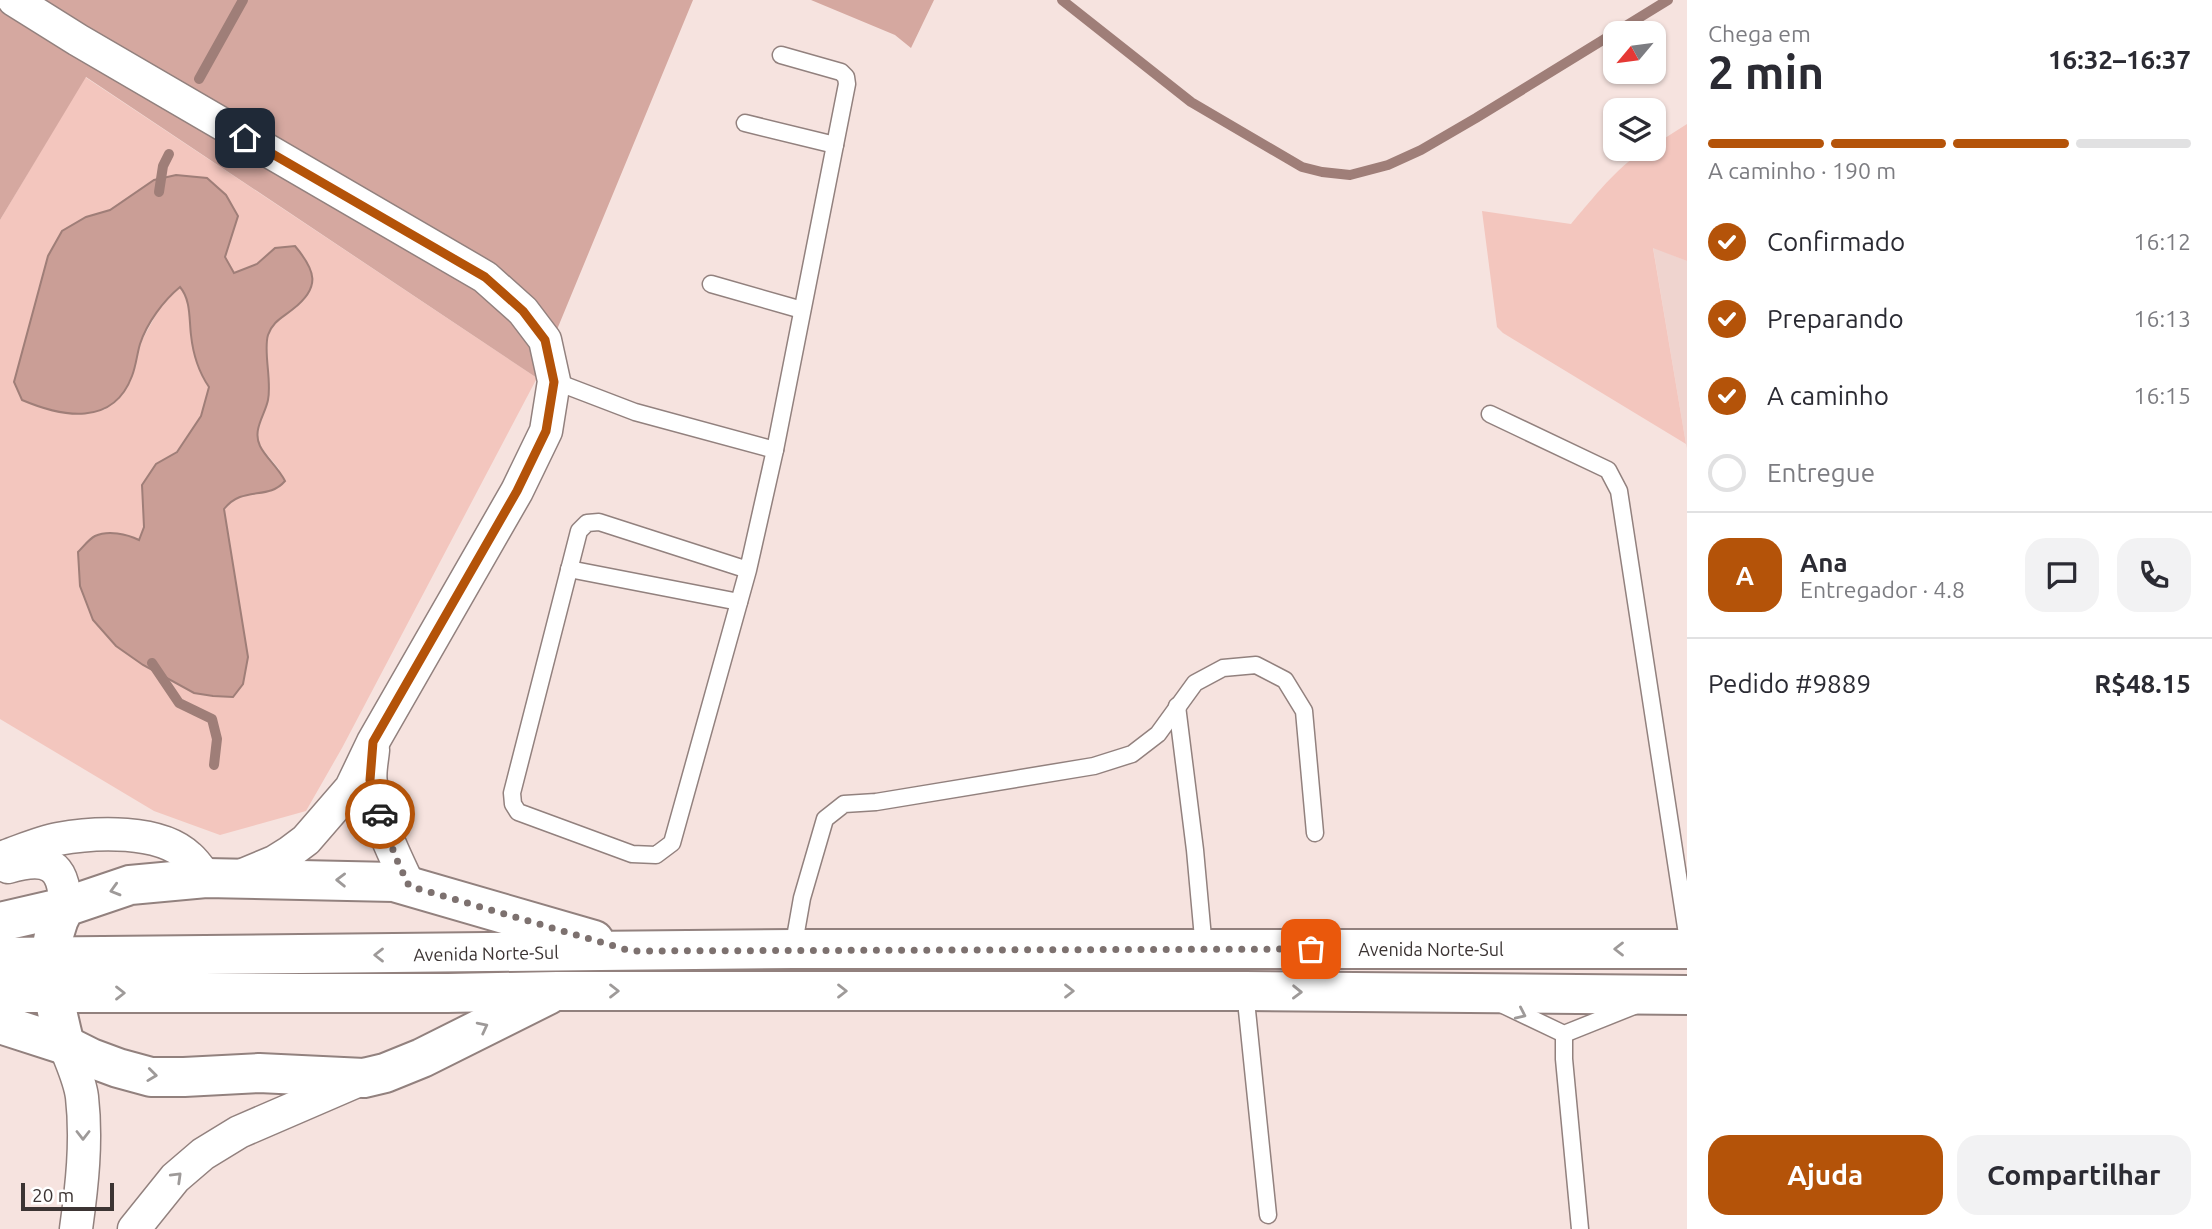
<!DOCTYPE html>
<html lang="pt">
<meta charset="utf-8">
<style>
body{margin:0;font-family:Ubuntu,sans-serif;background:#f2f2f3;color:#2b2b33;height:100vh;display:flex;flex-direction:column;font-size:26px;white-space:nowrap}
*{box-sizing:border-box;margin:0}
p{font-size:23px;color:#7c7c81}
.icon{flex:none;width:38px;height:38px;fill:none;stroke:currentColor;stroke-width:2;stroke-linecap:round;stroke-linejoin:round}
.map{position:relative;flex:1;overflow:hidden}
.sheet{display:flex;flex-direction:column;background:#fff;width:525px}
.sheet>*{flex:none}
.needle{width:46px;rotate:241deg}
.fabs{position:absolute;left:1603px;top:21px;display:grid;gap:14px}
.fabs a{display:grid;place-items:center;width:63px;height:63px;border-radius:14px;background:#fff;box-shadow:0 2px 5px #0004;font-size:35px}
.scale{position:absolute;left:21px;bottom:18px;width:93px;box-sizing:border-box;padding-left:7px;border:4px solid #3c3433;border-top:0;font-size:19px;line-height:24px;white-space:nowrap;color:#3c3433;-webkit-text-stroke:5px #fff;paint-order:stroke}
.pin{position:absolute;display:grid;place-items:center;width:60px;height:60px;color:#fff;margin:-30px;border-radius:14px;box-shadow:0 4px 10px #0006}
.courier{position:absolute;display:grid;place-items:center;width:70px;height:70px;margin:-35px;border:5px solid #b45309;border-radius:50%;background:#fff;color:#222;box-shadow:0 2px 9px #0007}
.head em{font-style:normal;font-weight:600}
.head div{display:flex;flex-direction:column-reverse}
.head{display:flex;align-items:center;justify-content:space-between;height:119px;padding:0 21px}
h1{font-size:46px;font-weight:600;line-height:52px}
.bar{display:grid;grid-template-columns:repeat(4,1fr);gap:10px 7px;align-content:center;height:84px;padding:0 21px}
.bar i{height:9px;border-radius:5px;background:#e1e1e2}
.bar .selected{background:#b45309}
.bar p{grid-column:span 4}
.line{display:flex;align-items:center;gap:18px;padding:0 21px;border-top:2px solid #e1e1e2}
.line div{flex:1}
.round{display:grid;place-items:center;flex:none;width:74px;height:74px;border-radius:21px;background:#f2f2f3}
ol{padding:0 21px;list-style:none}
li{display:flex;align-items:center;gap:21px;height:77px}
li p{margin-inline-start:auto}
li .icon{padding:7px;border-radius:50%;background:#b45309;color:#fff;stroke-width:4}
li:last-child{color:#7c7c81}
li i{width:38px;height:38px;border:4px solid #e1e1e2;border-radius:50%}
.cta{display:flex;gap:14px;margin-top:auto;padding:14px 21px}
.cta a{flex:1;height:80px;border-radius:21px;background:#b45309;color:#fff;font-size:28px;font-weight:600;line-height:80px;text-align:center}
.cta a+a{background:#f2f2f3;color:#2b2b33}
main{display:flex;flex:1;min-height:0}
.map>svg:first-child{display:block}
.built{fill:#efd4cf}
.green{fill:#f3c6be;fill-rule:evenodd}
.forest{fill:#d5a8a0}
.water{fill:#ca9e96;stroke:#9f7e78;stroke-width:2}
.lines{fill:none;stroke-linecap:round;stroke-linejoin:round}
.stream{stroke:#9f7e78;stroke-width:10}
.lane-casing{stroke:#92817e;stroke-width:19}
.street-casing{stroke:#92817e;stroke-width:35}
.secondary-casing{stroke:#92817e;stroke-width:42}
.lane{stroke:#fff;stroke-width:16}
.street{stroke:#fff;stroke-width:32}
.secondary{stroke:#fff;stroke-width:38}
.oneway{stroke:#9e9a99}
.done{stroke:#7d716f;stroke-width:7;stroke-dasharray:0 12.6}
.route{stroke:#b45309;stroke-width:9}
.labels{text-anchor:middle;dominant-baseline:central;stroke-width:6;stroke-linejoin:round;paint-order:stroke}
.street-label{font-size:18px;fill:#3c3433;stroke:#fff}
</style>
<main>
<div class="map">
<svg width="1687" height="1229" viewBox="0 0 1687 1229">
<rect width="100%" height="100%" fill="#f6e3df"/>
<polygon class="built" points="1653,247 1687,261 1687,448 1686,444"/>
<g class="green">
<path d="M85,77L537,378L342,748L306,811L220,835L154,811L0,719V220ZM110,210L238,215L225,257L234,273L257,264L275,248L291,310L277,319L267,337L268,400L257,432L260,446L279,469L280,487C259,494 238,491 223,509L248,657L194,693L143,665L116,646L138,540L144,527L142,485L156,464L176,452L201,416L209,387C198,372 193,354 191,335C189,318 190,301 180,287L164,300L141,342L132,376L122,395L104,410L14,382L48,256L62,231L86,217Z"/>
<path d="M1687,124V261L1653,248L1686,444L1503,333L1497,327L1482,211L1571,224C1587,206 1630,149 1654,149V145Z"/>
</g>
<g class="forest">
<polygon points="0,0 693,0 537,378 86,77 0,220"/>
<polygon points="811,0 934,0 911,48 895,35"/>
</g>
<path class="water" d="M176,175L207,178L226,195L238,216L225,257L234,273L257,264L275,248L295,246C316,271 321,287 293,309C282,318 273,321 268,335C263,351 272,381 268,400C265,415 252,430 260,446C266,458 278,467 285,481C268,501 243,485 224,509L248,657L243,684L233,697L213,696L194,693L143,665L116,646L93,620L80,586L78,552C83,547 89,539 95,536C108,530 127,534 139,540L144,527L142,485L156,464L177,452L201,416L209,387C198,371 193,354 191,335C189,319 191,300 180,287C163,301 147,323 140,344C137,354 136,366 132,376C113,427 62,417 22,400L14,382L48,256L62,231L86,217L110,210L154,180Z"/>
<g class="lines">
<g class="stream">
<polyline points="1062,0 1191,102 1302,167 1322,172 1350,175 1388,165 1421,150 1476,118 1668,0"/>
<polyline points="199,79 243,0"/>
<polyline points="159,192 163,166 169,154"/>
<polyline points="152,663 179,703 212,719 217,739 214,765"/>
</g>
<g class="lane-casing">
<g id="lane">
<polyline points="745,123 835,145"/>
<polyline points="711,284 802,310"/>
<polyline points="554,381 635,412 775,450"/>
<polyline points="1490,414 1608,470 1619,491 1687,934"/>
<polyline points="569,569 739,602"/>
<polyline points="748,570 599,522 587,523 579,531 512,793 513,804 518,812 632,854 656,855 672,843 748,570 775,450 847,84 846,77 841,72 781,55"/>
<polyline points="1177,706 1195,850 1204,949"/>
<polyline points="793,949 802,898 825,819 844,804 876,802 1094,766 1132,754 1158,734 1195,683 1223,668 1256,665 1285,680 1304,711 1315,833"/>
<polyline points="1245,991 1268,1215"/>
<polyline points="1501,1004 1564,1034 1634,1006"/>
<polyline points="1564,1034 1564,1059 1580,1229"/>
</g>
</g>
<g class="street-casing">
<g id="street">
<polyline points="14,0 78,40 485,277 523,311 545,340 554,381 546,431 517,491 373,742 351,788 306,840 290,852 274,862 238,877"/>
<path d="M373,750C372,761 369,773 371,783C376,818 394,854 409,886"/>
<path d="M0,862L6,856C23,850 41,842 58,839C95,832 160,829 189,857C196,863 201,871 206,878"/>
<path d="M8,867C47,856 65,863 65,907"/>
<path d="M65,1045C71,1062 80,1080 82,1097C87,1141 82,1186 76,1229"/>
<polyline points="134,1229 175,1178 203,1154 239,1132 364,1078"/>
</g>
</g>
<g class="secondary-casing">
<g id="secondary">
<polyline points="0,922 65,907"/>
<polyline points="0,957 793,949 1687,949"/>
<polyline points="0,993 448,993 557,991 1245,991 1687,995"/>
<polyline points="0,1024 65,1045 91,1058 118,1068 151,1077 184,1077 259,1073 364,1078 385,1073 422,1058 548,995"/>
<path d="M65,1045C54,1000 40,950 65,907L130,885L206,878L394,882L594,940"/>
</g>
</g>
<use href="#lane" class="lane"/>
<use href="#street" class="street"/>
<use href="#secondary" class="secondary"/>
</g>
<defs><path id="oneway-chevron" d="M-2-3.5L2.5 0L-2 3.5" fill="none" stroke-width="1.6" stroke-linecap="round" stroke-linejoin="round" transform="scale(1.75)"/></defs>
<g class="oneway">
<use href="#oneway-chevron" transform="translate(341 880) rotate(-179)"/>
<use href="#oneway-chevron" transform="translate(115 890) rotate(164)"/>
<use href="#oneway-chevron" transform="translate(1619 949) rotate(180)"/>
<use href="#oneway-chevron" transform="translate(379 955) rotate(180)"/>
<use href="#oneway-chevron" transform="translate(614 991)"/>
<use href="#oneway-chevron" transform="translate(842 991)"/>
<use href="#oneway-chevron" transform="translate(1069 991)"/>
<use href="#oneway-chevron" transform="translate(1297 992) rotate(1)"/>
<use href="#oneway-chevron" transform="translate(120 993)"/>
<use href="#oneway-chevron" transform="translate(1521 1014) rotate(25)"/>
<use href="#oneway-chevron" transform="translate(483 1027) rotate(-27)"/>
<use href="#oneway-chevron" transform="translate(152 1075) rotate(7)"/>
<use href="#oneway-chevron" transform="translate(83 1135) rotate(90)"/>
<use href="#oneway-chevron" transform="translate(177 1177) rotate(-44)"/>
</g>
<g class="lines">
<polyline class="done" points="380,814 396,858 409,886 631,951 1311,949"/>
<polyline class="route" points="245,138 485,277 523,311 545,340 554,382 546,431 517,491 373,742 370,780 380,814"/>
</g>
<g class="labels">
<g class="street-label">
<text x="1431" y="949">Avenida Norte-Sul</text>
<text transform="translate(486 953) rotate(-1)">Avenida Norte-Sul</text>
</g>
</g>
</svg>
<div class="fabs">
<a><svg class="needle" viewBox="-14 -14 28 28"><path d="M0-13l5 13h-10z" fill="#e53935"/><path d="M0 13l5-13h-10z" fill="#7c7c81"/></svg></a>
<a><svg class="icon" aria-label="layers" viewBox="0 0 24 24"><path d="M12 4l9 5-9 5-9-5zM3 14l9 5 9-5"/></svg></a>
</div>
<div class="scale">20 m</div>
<div class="pin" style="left:1311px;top:949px;background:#ea580c"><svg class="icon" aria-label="bag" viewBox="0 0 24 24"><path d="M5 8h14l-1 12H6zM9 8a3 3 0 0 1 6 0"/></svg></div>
<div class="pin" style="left:245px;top:138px;background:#1f2937"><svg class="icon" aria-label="home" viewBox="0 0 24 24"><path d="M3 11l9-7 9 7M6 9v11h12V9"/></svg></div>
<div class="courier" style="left:380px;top:814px"><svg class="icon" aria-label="car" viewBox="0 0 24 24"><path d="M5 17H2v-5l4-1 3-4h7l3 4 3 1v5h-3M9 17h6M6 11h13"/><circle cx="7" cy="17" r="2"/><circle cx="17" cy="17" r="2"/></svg></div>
</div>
<section class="sheet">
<div class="head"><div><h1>2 min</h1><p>Chega em</p></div><em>16:32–16:37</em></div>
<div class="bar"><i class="selected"></i><i class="selected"></i><i class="selected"></i><i></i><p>A caminho · 190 m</p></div>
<ol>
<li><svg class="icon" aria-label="check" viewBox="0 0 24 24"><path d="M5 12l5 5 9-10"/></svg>Confirmado<p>16:12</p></li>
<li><svg class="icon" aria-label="check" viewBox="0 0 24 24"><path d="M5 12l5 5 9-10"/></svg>Preparando<p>16:13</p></li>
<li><svg class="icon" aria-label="check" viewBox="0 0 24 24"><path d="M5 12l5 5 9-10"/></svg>A caminho<p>16:15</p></li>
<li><i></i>Entregue</li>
</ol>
<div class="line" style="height:126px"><b class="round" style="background:#b45309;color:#fff">A</b><div><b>Ana</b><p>Entregador · 4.8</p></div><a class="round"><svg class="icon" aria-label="chat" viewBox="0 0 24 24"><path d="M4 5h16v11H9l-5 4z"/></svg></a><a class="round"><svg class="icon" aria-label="phone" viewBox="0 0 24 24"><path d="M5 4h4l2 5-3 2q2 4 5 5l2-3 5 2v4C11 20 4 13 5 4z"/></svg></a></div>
<div class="line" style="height:91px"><div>Pedido #9889</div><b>R$48.15</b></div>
<div class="cta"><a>Ajuda</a><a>Compartilhar</a></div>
</section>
</main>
